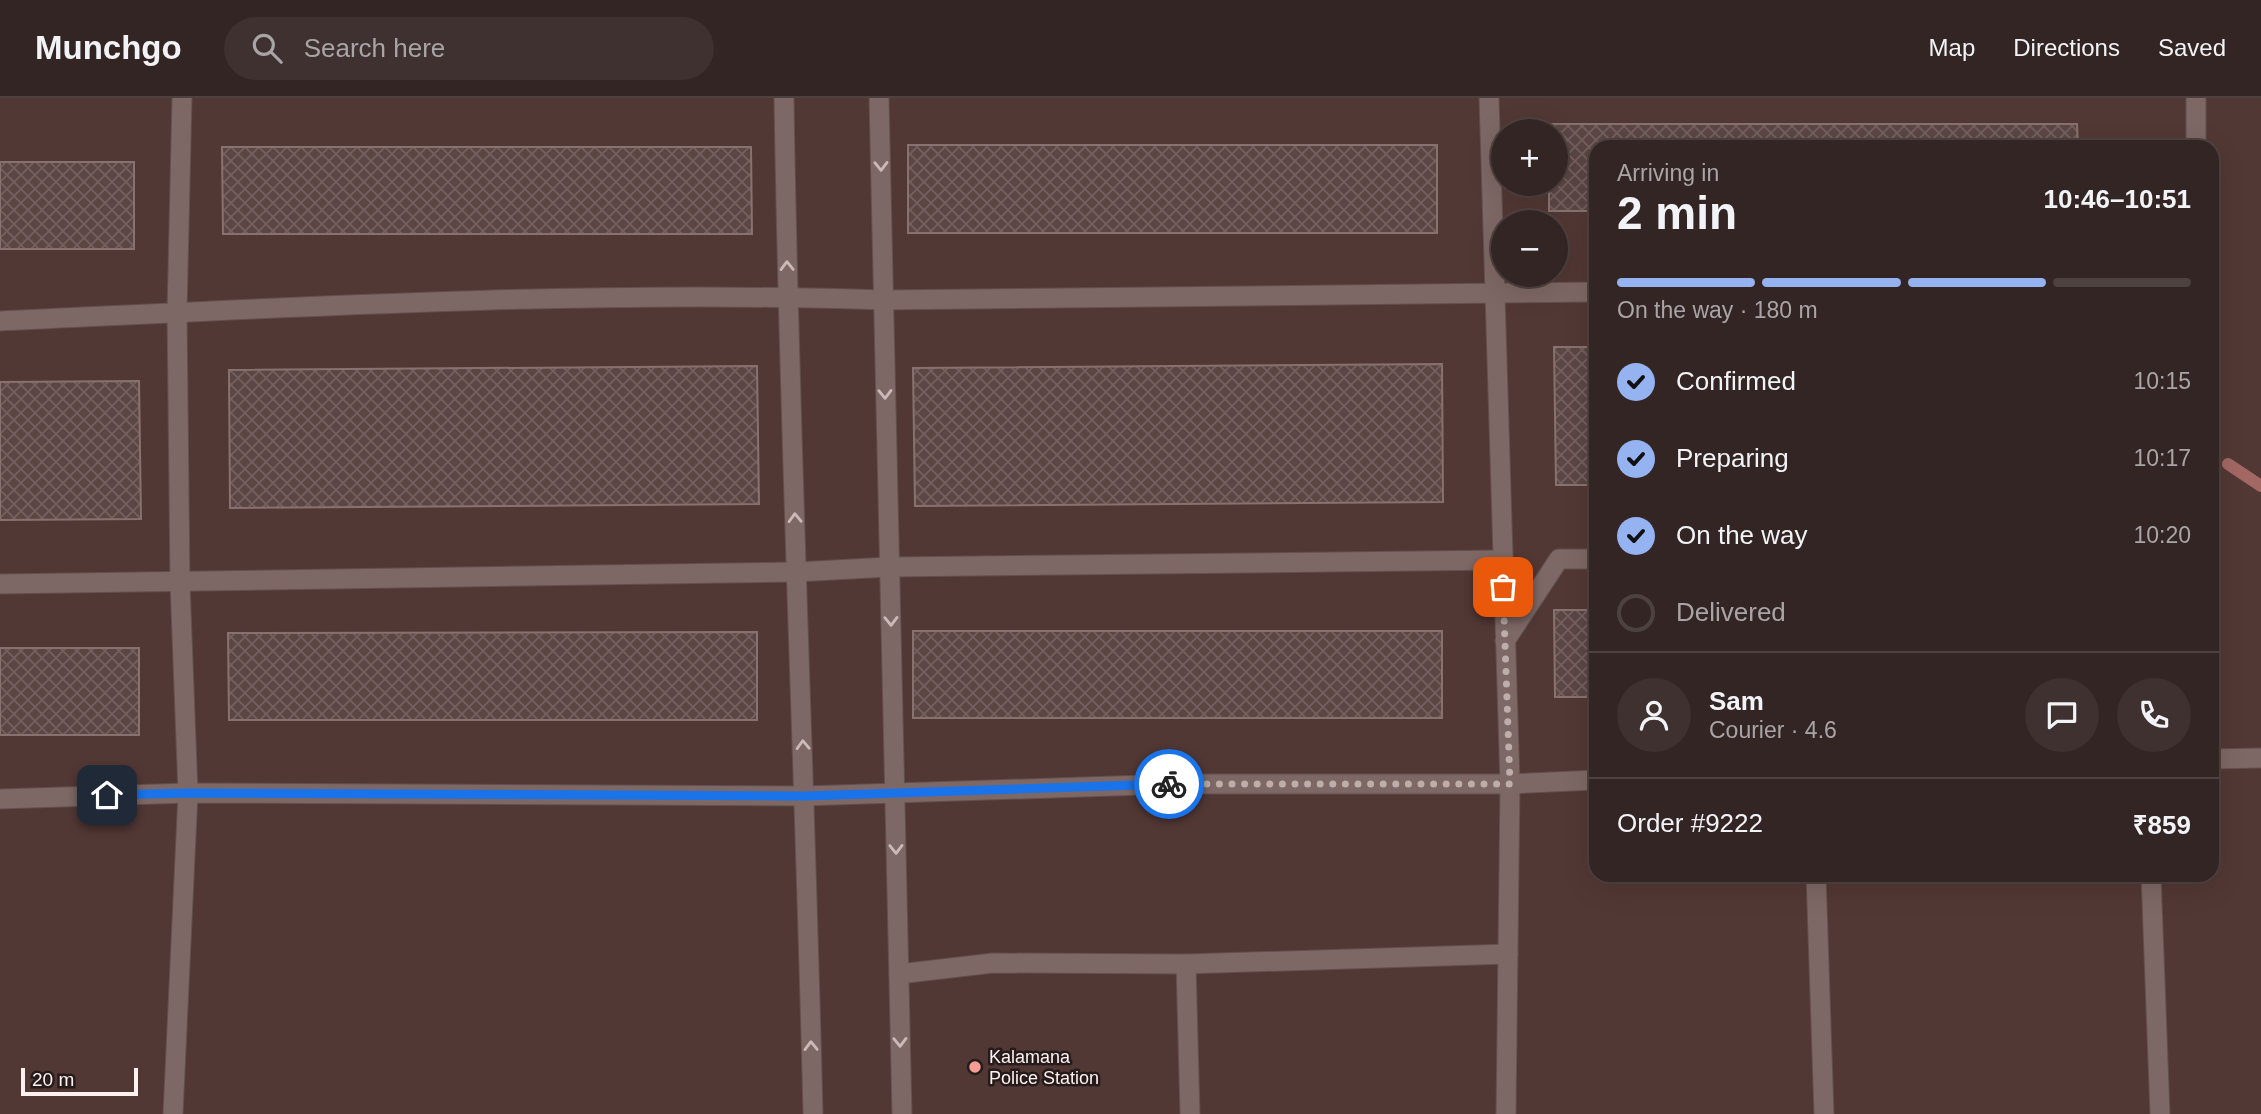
<!DOCTYPE html>
<meta charset="utf-8">
<style>
body{margin:0;font-family:Arial,sans-serif;background:#3e3130;color:#f1f3f6;height:100vh;display:flex;flex-direction:column;font-size:26px;white-space:nowrap}
*{box-sizing:border-box;margin:0}
p{font-size:23px;color:#a9a5a6}
.icon{flex:none;width:38px;height:38px;fill:none;stroke:currentColor;stroke-width:2;stroke-linecap:round;stroke-linejoin:round}
.map{position:relative;flex:1;overflow:hidden}
.panel{position:absolute;left:1589px;top:42px;width:630px;height:742px;display:flex;flex-direction:column;background:#332523;border-radius:21px;box-shadow:0 7px 28px #0002,0 0 0 2px #4e4241}
.panel>*{flex:none}
.fabs{position:absolute;left:1491px;top:21px;display:grid;gap:14px}
.fabs a{display:grid;place-items:center;width:77px;height:77px;border-radius:50%;background:#332523;box-shadow:0 7px 28px #0002,0 0 0 2px #4e4241;font-size:35px}
.scale{position:absolute;left:21px;bottom:18px;width:117px;box-sizing:border-box;padding-left:7px;border:4px solid #fef1f0;border-top:0;font-size:19px;line-height:24px;white-space:nowrap;color:#fef1f0;-webkit-text-stroke:5px #241b1a;paint-order:stroke}
.pin{position:absolute;display:grid;place-items:center;width:60px;height:60px;color:#fff;margin:-30px;border-radius:14px;box-shadow:0 4px 10px #0006}
.courier{position:absolute;display:grid;place-items:center;width:70px;height:70px;margin:-35px;border:5px solid #1a73e8;border-radius:50%;background:#fff;color:#222;box-shadow:0 2px 9px #0007}
.head em{font-style:normal;font-weight:600}
.head div{display:flex;flex-direction:column-reverse}
.head{display:flex;align-items:center;justify-content:space-between;height:119px;padding:0 28px}
h1{font-size:46px;font-weight:600;line-height:52px}
.bar{display:grid;grid-template-columns:repeat(4,1fr);gap:10px 7px;align-content:center;height:84px;padding:0 28px}
.bar i{height:9px;border-radius:5px;background:#4e4241}
.bar .active{background:#95b2f1}
.bar p{grid-column:span 4}
.line{display:flex;align-items:center;gap:18px;padding:0 28px;border-top:2px solid #4e4241}
.line div{flex:1}
.round{display:grid;place-items:center;flex:none;width:74px;height:74px;border-radius:37px;background:#3e3130}
ol{padding:0 28px;list-style:none}
li{display:flex;align-items:center;gap:21px;height:77px}
li p{margin-inline-start:auto}
li .icon{padding:7px;border-radius:50%;background:#95b2f1;color:#111;stroke-width:4}
li:last-child{color:#a9a5a6}
li i{width:38px;height:38px;border:4px solid #4e4241;border-radius:50%}
header{display:flex;align-items:center;gap:42px;box-sizing:border-box;height:98px;padding:0 35px;background:#332523;border-bottom:2px solid #4e4241}
header strong{font-size:33px}
nav{display:flex;gap:38px;margin-inline-start:auto;font-size:24px}
.search{width:490px;height:63px;background:#3e3130;display:flex;align-items:center;gap:18px;box-sizing:border-box;padding:0 24px;border-radius:38px;color:#a9a5a6;font-size:26px}
.map>svg:first-child{display:block}
.built{fill:#523835;fill-rule:evenodd}
.lines{fill:none;stroke-linecap:round;stroke-linejoin:round}
.stream{stroke:#a36863;stroke-width:12}
.building{fill:url(#building-cross-hatch);stroke:#88726f;stroke-width:2}
.lane-casing{stroke:#61504f;stroke-width:21}
.lane{stroke:#7e6865;stroke-width:19}
.oneway{stroke:#cbbab8}
.done{stroke:#bdaeac;stroke-width:7;stroke-dasharray:0 12.6}
.route{stroke:#1a73e8;stroke-width:9}
.poi-dot{fill:#f59c95;stroke:#241b1a;stroke-width:2.5}
.labels{text-anchor:middle;dominant-baseline:central;stroke-width:5;stroke-linejoin:round;paint-order:stroke}
.poi-label{font-size:18px;fill:#fef1f0;stroke:#241b1a;text-anchor:start}
</style>
<header>
<strong>Munchgo</strong>
<div class="search"><svg class="icon" aria-label="search" viewBox="0 0 24 24"><circle cx="10" cy="10" r="6"/><path d="M15 15l6 6"/></svg>Search here</div>
<nav><a>Map</a><a>Directions</a><a>Saved</a></nav>
</header>
<div class="map">
<svg width="2261" height="1016" viewBox="0 0 2261 1016">
<defs>
<pattern id="building-cross-hatch" width="8" height="8" patternUnits="userSpaceOnUse" patternTransform="scale(1.75)"><rect width="8" height="8" fill="#5b4644"/><path d="M0 0l8 8M0 8l8-8" fill="none" stroke="#74615f"/></pattern>
</defs>
<rect width="100%" height="100%" fill="#44312f"/>
<path class="built" d="M0,0H2261V1016H0ZM1503,33H1556V86H1503ZM1596,49H2212V777H1596ZM1503,124H1556V177H1503Z"/>
<g class="lines">
<polyline class="stream" points="2228,366 2261,388"/>
</g>
<g class="building">
<polygon points="1548,26 2077,26 2078,49 1596,49 1596,113 1549,113 1549,86 1556,86 1556,33 1548,33"/>
<rect x="908" y="47" width="529" height="88"/>
<polygon points="222,49 751,49 752,136 223,136"/>
<rect x="0" y="64" width="134" height="87"/>
<polygon points="1554,249 1596,249 1596,387 1556,387"/>
<polygon points="1442,266 1443,404 915,408 913,270"/>
<polygon points="757,268 759,406 230,410 229,272"/>
<polygon points="139,283 141,421 0,422 0,284"/>
<polygon points="1554,512 1596,512 1596,599 1555,599"/>
<rect x="913" y="533" width="529" height="87"/>
<polygon points="757,534 757,622 229,622 228,535"/>
<rect x="0" y="550" width="139" height="87"/>
</g>
<g class="lines">
<g class="lane-casing">
<g id="lane">
<path d="M784,0C789,339 805,677 813,1016"/>
<polyline points="879,0 902,1016"/>
<polyline points="1489,0 1510,686 1506,1016"/>
<polyline points="2196,49 2196,0"/>
<path d="M0,223C294,209 589,192 883,202L1596,194"/>
<polyline points="0,486 797,474 889,469 1502,462"/>
<polyline points="1505,543 1559,461 1596,461"/>
<polyline points="2212,661 2261,660"/>
<polyline points="0,701 188,695 805,698 1174,686 1510,686 1596,682"/>
<polyline points="1816,777 1824,1016"/>
<polyline points="2151,777 2160,1016"/>
<polyline points="1186,866 1190,1016"/>
<polyline points="899,876 993,865 1186,866 1508,856"/>
<polyline points="173,1016 188,695 180,485 177,214 182,0"/>
</g>
</g>
<use href="#lane" class="lane"/>
</g>
<defs><path id="oneway-chevron" d="M-2-3.5L2.5 0L-2 3.5" fill="none" stroke-width="1.6" stroke-linecap="round" stroke-linejoin="round" transform="scale(1.75)"/></defs>
<g class="oneway">
<use href="#oneway-chevron" transform="translate(881 68) rotate(89)"/>
<use href="#oneway-chevron" transform="translate(787 168) rotate(-91)"/>
<use href="#oneway-chevron" transform="translate(885 296) rotate(89)"/>
<use href="#oneway-chevron" transform="translate(795 420) rotate(-92)"/>
<use href="#oneway-chevron" transform="translate(891 523) rotate(89)"/>
<use href="#oneway-chevron" transform="translate(803 647) rotate(-92)"/>
<use href="#oneway-chevron" transform="translate(896 751) rotate(89)"/>
<use href="#oneway-chevron" transform="translate(900 944) rotate(89)"/>
<use href="#oneway-chevron" transform="translate(811 948) rotate(-91)"/>
</g>
<g class="lines">
<polyline class="done" points="1169,686 1510,686 1503,489"/>
<polyline class="route" points="107,697 188,695 805,698 1169,686"/>
</g>
<circle class="poi-dot" cx="975" cy="969" r="7"/>
<g class="labels">
<g class="poi-label">
<text x="989" y="959">Kalamana<tspan x="989" dy="21">Police Station</tspan></text>
</g>
</g>
</svg>
<div class="fabs">
<a>+</a>
<a>−</a>
</div>
<div class="scale">20 m</div>
<div class="pin" style="left:1503px;top:489px;background:#ea580c"><svg class="icon" aria-label="bag" viewBox="0 0 24 24"><path d="M5 8h14l-1 12H6zM9 8a3 3 0 0 1 6 0"/></svg></div>
<div class="pin" style="left:107px;top:697px;background:#1f2937"><svg class="icon" aria-label="home" viewBox="0 0 24 24"><path d="M3 11l9-7 9 7M6 9v11h12V9"/></svg></div>
<div class="courier" style="left:1169px;top:686px"><svg class="icon" aria-label="bike" viewBox="0 0 24 24"><circle cx="6" cy="16" r="4"/><circle cx="18" cy="16" r="4"/><path d="M6 16l4-8h5l3 8M10 8l3 8H6M13 5h3"/></svg></div>
<section class="panel">
<div class="head"><div><h1>2 min</h1><p>Arriving in</p></div><em>10:46–10:51</em></div>
<div class="bar"><i class="active"></i><i class="active"></i><i class="active"></i><i></i><p>On the way · 180 m</p></div>
<ol>
<li><svg class="icon" aria-label="check" viewBox="0 0 24 24"><path d="M5 12l5 5 9-10"/></svg>Confirmed<p>10:15</p></li>
<li><svg class="icon" aria-label="check" viewBox="0 0 24 24"><path d="M5 12l5 5 9-10"/></svg>Preparing<p>10:17</p></li>
<li><svg class="icon" aria-label="check" viewBox="0 0 24 24"><path d="M5 12l5 5 9-10"/></svg>On the way<p>10:20</p></li>
<li><i></i>Delivered</li>
</ol>
<div class="line" style="height:126px"><a class="round"><svg class="icon" aria-label="person" viewBox="0 0 24 24"><circle cx="12" cy="8" r="4"/><path d="M4 21q1-7 8-7t8 7"/></svg></a><div><b>Sam</b><p>Courier · 4.6</p></div><a class="round"><svg class="icon" aria-label="chat" viewBox="0 0 24 24"><path d="M4 5h16v11H9l-5 4z"/></svg></a><a class="round"><svg class="icon" aria-label="phone" viewBox="0 0 24 24"><path d="M5 4h4l2 5-3 2q2 4 5 5l2-3 5 2v4C11 20 4 13 5 4z"/></svg></a></div>
<div class="line" style="height:91px"><div>Order #9222</div><b>₹859</b></div>
</section>
</div>
